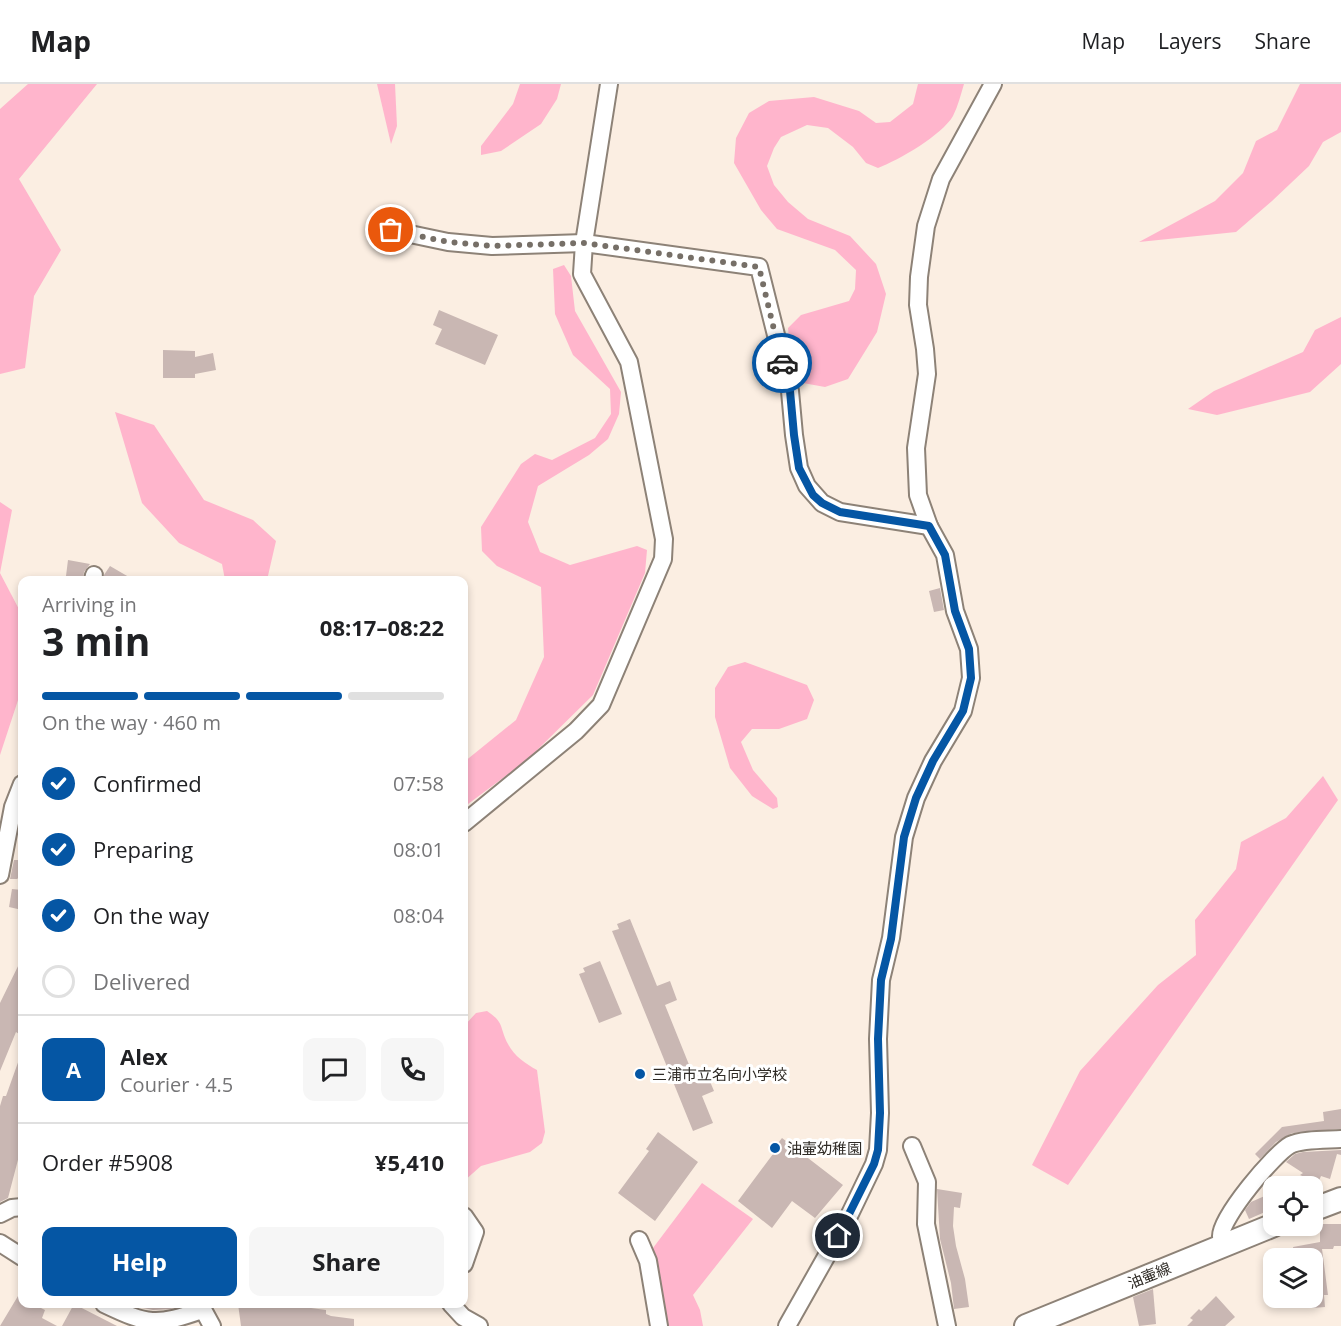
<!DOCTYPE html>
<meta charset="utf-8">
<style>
body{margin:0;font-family:"Open Sans","Noto Sans JP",sans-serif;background:#f6f6f6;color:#202124;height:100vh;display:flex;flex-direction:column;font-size:22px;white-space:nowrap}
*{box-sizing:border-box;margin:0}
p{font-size:20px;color:#757577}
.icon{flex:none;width:33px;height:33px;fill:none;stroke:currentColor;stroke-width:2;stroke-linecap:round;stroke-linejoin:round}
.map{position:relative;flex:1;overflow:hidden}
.side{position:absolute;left:18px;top:492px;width:450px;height:732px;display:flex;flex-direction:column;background:#fff;border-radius:12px;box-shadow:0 3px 9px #0003}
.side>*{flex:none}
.tools{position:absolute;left:1263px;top:1092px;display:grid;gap:12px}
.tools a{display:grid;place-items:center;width:60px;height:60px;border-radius:12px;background:#fff;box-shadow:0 3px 9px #0003;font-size:30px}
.pin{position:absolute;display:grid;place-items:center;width:51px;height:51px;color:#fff;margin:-26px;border:3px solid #fff;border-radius:50%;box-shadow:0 2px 6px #0007}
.courier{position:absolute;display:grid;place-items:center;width:60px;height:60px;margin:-30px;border:4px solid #0556a4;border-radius:50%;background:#fff;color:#222;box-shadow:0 2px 8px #0007}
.summary em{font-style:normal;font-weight:700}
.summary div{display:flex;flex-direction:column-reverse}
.summary{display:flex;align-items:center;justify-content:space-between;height:102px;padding:0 24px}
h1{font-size:39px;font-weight:700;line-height:45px}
.bar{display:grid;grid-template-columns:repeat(4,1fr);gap:9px 6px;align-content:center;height:72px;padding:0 24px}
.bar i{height:8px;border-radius:4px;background:#e0e0e0}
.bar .active{background:#0556a4}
.bar p{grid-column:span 4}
.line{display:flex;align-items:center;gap:15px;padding:0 24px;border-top:2px solid #e0e0e0}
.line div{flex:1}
.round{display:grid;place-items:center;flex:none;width:63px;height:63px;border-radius:12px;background:#f6f6f6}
ol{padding:0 24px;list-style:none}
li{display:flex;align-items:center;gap:18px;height:66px}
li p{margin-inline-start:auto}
li .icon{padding:6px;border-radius:50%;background:#0556a4;color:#fff;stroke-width:4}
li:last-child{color:#757577}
li i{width:33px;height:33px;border:3px solid #e0e0e0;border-radius:50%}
.action{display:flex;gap:12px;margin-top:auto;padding:12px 24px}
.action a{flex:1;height:69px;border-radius:12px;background:#0556a4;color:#fff;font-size:24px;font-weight:700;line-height:69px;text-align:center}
.action a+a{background:#f6f6f6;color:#202124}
header{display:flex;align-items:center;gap:36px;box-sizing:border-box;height:84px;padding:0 30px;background:#fff;border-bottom:2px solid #e0e0e0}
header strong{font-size:28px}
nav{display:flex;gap:33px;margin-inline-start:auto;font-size:21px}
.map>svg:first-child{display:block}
.green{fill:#ffb5cc}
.building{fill:#c9b7b3}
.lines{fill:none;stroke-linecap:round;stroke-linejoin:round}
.street-casing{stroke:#8d8277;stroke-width:20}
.secondary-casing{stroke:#8d8277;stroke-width:26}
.street{stroke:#fff;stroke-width:16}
.secondary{stroke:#fff;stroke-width:22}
.done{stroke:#766f67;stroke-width:6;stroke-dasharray:0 10.8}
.route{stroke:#0556a4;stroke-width:8}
.poi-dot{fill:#0556a4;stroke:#fff;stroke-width:2}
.labels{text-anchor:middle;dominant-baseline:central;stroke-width:6;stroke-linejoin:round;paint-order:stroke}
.poi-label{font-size:15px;fill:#2e2a25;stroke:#fff;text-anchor:start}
.street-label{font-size:15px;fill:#2e2a25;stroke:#fff}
</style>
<header>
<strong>Map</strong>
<nav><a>Map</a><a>Layers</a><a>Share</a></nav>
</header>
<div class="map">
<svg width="1341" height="1242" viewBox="0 0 1341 1242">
<rect width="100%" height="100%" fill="#fbeee2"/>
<g class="green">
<polygon points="28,0 97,0 19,95 61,166 34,212 25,284 0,290 0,25"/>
<polygon points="377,0 395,0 397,42 391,60"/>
<polygon points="520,0 561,0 557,15 541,40 501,67 481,71 481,62 513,20"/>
<path d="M918,0H964C961,10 958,22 953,32C942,51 899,76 878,84L866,79L853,63L828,44L807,41L781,53L774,64L767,82L774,101L788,118L808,135L850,152L876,180L886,210L877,248L848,295L825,303L803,299L792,284L788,244L801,231L849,217L855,205L856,186L835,166L777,145L761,126L734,79L736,54L749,29L769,17L814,13L859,27L876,39L890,38L913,20Z"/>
<polygon points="1300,0 1341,0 1341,48 1323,58 1309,82 1272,117 1236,148 1139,158 1215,117 1243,89 1256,57 1277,46"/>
<polygon points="564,181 571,192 575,227 621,308 619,330 608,355 589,371 538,402 528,438 540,468 570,481 637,462 647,466 645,489 593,611 527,676 464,723 464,678 516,636 544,573 541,503 497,482 482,467 481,443 521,380 535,370 552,376 595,354 611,330 610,305 573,271 555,230 553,185"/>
<polygon points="1341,233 1341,280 1310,308 1217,331 1188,325 1214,307 1303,268 1315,246"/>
<polygon points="115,328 154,341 204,416 253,436 276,457 267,496 225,496 222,480 179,459 142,419"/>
<polygon points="0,418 12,426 0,489 22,531 22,604 0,671"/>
<polygon points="745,578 807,601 814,616 807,635 779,645 752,645 741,658 753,686 777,714 778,723 773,725 752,712 730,684 715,633 715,604 728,583"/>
<polygon points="1323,692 1338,716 1068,1101 1032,1081 1080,987 1158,901 1196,871 1195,836 1236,785 1241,758 1286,734"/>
<path d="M487,927C505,939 499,943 508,960C514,972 526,980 537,986L545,1048L542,1059L530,1068L481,1082L464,1097V942L476,929Z"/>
<polygon points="702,1099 753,1135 693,1211 700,1226 703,1242 668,1242 653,1164"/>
</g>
<g class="building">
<polygon points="439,226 498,251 485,281 435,260 442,245 433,241"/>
<polygon points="163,266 195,267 195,273 213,269 216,286 195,290 195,294 163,294"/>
<polygon points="68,476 90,480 84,488 83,495 66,492"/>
<polygon points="110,482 134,496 104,496 104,491"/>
<polygon points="940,504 944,526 934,528 929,507"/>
<polygon points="14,776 22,776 22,791 17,795 10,795"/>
<polygon points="12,805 22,806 22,826 9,823"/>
<polygon points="630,835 657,902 670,897 677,916 665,921 694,993 706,988 714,1007 702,1012 713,1039 693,1047 612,847 619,845 617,840"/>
<polygon points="22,874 22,952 16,948 0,987 0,919"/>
<polygon points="600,877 622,930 599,939 579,890 585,888 583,884"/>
<polygon points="21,970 22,970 22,1073 19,1072 8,1114 0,1118 0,1022 3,1012 6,1012"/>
<polygon points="1341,1025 1341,1045 1292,1049 1276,1058 1260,1075 1255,1070 1282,1043 1324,1037 1323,1028"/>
<polygon points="658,1048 698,1078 655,1137 618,1109 649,1067 646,1065"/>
<polygon points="782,1054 843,1101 815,1134 792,1117 772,1144 738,1117 773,1070 771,1068"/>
<polygon points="1341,1066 1341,1071 1337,1070 1330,1095 1321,1092 1318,1099 1300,1091 1303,1089 1286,1078 1295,1070 1303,1068"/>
<polygon points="937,1105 962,1109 960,1124 954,1123 953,1142 956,1162 965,1195 969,1223 954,1225 951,1199 940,1155"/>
<polygon points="1274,1108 1274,1124 1249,1135 1245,1126 1251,1118"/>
<polygon points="1320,1140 1341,1140 1341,1162 1334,1162 1333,1165 1322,1165 1328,1211 1324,1211 1325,1223 1312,1224 1312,1174 1295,1174 1293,1163 1320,1158"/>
<polygon points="1153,1205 1156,1240 1139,1242 1133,1213"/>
<polygon points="18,1212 22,1214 22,1220 33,1220 45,1226 42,1234 57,1242 0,1242"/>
<polygon points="1216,1212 1235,1233 1225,1242 1187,1242 1193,1236 1190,1234 1199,1225 1201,1227"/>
<polygon points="74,1220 117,1242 62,1242"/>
<polygon points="145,1220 188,1220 171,1225 153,1226 143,1224"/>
<polygon points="238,1220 294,1220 311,1222 311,1224 326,1226 326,1230 331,1232 354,1235 354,1242 241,1242"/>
</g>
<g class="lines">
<g class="street-casing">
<g id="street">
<polyline points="379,147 391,146 448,158 492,162 584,159 759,183 790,307 794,351 799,384 807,402 822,419 840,428 929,442"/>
<polyline points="93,496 94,491"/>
<polyline points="464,739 576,647 601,621 663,475 664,455 629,278 582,190 584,159 609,0"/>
<polyline points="0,791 13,723 22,700"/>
<polyline points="912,1062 927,1098 926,1140 947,1242"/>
<polyline points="0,1130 12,1124 22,1123"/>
<polyline points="464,1132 475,1148 464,1180"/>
<polyline points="639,1156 648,1177 659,1242"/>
<polyline points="0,1159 22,1173"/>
<path d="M1223,1161C1222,1158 1221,1155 1221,1152C1221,1133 1274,1070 1290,1061C1302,1055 1328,1056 1341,1055"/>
<path d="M104,1220C148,1241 156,1242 202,1226"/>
<polyline points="200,1220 212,1242"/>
<polyline points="451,1220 463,1233 479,1242"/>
<polyline points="787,1242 848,1134 874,1080 878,1066 880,1029 878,955 881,896 891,854 904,753 916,714 933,677 963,627 971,594 969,565 955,527 945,471 929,442 918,411 916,364 927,290 925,265 918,221 919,193 926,142 941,95 993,0"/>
</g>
</g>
<g class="secondary-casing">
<g id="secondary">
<polyline points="1312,1126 1341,1115"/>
<polyline points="1026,1242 1274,1141"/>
</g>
</g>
<use href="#street" class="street"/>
<use href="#secondary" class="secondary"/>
</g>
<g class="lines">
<polyline class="done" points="391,146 448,158 492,162 584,159 759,183 782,279"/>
<polyline class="route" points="782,279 790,307 794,351 799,384 813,411 822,419 840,428 929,442 945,471 955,527 969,565 971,594 963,627 933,677 916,714 904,753 891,855 881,896 878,955 880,1029 878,1066 874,1080 838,1152"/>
</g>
<g class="poi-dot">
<circle cx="640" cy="990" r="6"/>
<circle cx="775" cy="1064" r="6"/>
</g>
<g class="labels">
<g class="poi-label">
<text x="652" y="990">三浦市立名向小学校</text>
<text x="787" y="1064">油壷幼稚園</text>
</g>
<g class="street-label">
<text transform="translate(1149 1191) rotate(-22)">油壷線</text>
</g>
</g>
</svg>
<div class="tools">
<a><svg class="icon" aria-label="locate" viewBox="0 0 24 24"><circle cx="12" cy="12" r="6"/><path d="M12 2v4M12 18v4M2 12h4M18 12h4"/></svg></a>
<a><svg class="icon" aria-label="layers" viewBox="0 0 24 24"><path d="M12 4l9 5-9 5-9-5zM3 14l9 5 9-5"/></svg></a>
</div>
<div class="pin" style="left:391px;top:146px;background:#ea580c"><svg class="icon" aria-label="bag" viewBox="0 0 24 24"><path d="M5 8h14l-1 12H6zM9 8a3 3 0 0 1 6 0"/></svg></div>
<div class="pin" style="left:838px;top:1152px;background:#1f2937"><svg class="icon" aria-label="home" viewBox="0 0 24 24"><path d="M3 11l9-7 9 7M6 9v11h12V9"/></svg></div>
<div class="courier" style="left:782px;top:279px"><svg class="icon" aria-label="car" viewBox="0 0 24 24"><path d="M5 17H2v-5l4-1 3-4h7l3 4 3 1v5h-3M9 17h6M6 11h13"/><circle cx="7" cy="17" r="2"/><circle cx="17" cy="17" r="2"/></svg></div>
<section class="side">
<div class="summary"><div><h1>3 min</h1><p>Arriving in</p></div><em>08:17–08:22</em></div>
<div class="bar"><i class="active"></i><i class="active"></i><i class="active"></i><i></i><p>On the way · 460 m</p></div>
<ol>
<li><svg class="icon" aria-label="check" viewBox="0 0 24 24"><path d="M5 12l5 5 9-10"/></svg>Confirmed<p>07:58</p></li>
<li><svg class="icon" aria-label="check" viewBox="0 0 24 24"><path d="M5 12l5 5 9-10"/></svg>Preparing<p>08:01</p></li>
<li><svg class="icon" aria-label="check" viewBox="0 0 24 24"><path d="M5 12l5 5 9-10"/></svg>On the way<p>08:04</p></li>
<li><i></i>Delivered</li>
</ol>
<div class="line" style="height:108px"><b class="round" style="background:#0556a4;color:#fff">A</b><div><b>Alex</b><p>Courier · 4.5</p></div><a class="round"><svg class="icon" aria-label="chat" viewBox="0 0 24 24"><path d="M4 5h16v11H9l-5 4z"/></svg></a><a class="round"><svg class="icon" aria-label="phone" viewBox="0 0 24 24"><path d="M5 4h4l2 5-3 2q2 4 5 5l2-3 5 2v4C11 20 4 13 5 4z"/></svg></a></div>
<div class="line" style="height:78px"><div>Order #5908</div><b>¥5,410</b></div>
<div class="action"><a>Help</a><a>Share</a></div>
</section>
</div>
